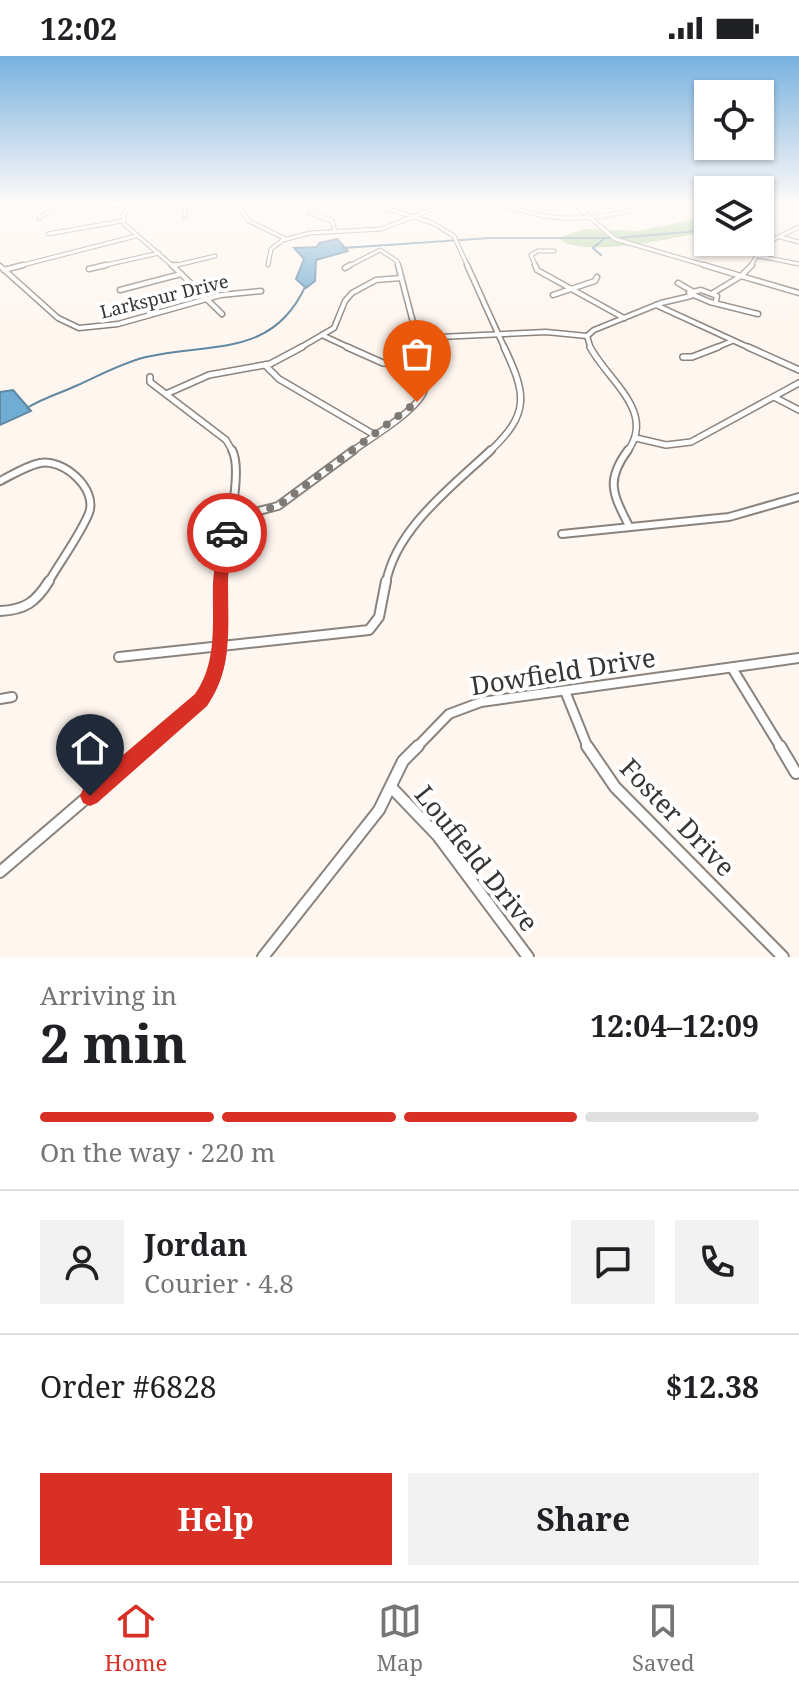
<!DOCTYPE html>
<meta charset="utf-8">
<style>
body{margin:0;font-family:"Noto Serif",serif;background:#f2f2f2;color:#202124;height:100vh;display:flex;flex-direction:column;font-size:30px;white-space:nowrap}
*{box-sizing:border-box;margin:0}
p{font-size:26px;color:#757577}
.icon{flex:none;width:44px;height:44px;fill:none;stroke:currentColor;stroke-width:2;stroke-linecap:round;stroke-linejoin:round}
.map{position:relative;height:901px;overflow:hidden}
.drawer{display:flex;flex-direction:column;background:#fff;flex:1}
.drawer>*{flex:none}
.buttons{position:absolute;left:694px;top:24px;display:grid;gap:16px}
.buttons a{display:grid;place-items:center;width:80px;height:80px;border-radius:0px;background:#fff;box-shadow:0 2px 6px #0004;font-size:40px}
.pin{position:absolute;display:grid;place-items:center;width:68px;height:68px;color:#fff;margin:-82px -34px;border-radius:50% 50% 50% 0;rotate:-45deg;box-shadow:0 0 8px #0007}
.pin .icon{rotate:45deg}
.courier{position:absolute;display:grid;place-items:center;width:80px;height:80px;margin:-40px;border:6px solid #d93025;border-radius:50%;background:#fff;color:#222;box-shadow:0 2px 10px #0007}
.summary em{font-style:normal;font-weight:700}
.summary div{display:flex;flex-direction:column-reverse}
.summary{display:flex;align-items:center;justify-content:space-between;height:136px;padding:0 40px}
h1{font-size:52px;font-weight:700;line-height:60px}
.bar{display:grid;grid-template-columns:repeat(4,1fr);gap:12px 8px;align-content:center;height:96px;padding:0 40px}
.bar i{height:10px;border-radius:6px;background:#e0e0e0}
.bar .selected{background:#d93025}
.bar p{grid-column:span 4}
.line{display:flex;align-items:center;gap:20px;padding:0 40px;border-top:2px solid #e0e0e0}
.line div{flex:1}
.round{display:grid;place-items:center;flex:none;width:84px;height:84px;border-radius:0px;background:#f2f2f2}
.cta{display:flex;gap:16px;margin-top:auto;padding:16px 40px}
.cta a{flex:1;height:92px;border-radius:0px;background:#d93025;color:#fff;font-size:32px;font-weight:700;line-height:92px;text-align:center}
.cta a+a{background:#f2f2f2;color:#202124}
.status{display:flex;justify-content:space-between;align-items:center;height:56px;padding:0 40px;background:#fff;direction:ltr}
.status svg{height:22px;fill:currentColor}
.menu{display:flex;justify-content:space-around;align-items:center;height:112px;border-top:2px solid #e0e0e0;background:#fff;font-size:22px;color:#757577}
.menu a{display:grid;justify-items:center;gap:4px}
.menu .selected{color:#d93025}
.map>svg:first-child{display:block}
.green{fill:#add19e}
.water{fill:#71acd4;stroke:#6088a3;stroke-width:2}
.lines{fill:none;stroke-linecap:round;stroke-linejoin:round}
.stream{stroke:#6088a3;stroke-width:2}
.minor-far5-casing{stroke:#8b837d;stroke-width:5}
.minor-far4-casing{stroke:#8b837d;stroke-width:7}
.minor-far3-casing{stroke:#8b837d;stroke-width:8}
.minor-far2-casing{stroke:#8b837d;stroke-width:10}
.minor-far1-casing{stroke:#8b837d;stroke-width:12}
.minor-casing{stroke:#8b837d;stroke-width:14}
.tertiary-far1-casing{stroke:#8b837d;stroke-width:5}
.tertiary-casing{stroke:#8b837d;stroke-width:7}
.minor-far5{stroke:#fff;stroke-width:3}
.minor-far4{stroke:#fff;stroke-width:4}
.minor-far3{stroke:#fff;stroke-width:5}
.minor-far2{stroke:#fff;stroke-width:6}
.minor-far1{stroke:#fff;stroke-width:8}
.minor{stroke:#fff;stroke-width:10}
.tertiary-far1{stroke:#fff;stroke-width:3}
.tertiary{stroke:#fff;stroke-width:4}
.route{fill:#d93025}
.done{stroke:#7e7974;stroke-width:8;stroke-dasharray:0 14.4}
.labels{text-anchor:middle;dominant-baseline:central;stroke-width:8;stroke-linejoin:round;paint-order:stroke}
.far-street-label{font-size:18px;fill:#383532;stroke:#fff}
.near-street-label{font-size:26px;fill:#383532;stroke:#fff}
</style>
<div class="status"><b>12:02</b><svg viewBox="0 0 49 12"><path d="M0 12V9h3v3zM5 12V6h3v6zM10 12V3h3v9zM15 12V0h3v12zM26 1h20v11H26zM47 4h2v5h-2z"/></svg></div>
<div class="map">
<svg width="799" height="901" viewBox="0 0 799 901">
<rect width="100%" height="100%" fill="#fff6ef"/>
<path class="green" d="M691,164H708V170L702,174L705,176C677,181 578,204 559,182L584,173L638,175Z"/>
<g class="water">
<polygon points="337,183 348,195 316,204 315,225 306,232 296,223 304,203 294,192 317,191 319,187"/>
<polygon points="13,334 31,355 0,369 0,336"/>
</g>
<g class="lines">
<g class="stream">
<polyline points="618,182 708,174"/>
<polyline points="343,192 490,182 611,182"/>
<polyline points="601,199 593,192 604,183"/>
<path d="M27,352C43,342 61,337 78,329C100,319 122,307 146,301C211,286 272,302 305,231"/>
</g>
<g class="minor-far5-casing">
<g id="minor-far5">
<polyline points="133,146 123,159 124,168 174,211"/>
<polyline points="184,146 185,161"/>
<polyline points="235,146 249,165 286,183"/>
<polyline points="366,146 433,167 454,180 468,211"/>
<path d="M490,146C507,149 523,156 539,159C579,167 620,159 658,146"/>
<polyline points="105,150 131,148"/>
<polyline points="0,152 10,146"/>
<polyline points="310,157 332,165 335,175"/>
<polyline points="39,162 62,146"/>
<polyline points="48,178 122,165"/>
<polyline points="780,181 799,186"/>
<polyline points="758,200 799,208"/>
<polyline points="268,209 271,193 283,184 310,177 381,173 452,146"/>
<polyline points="173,210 215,200"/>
<polyline points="15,211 136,180"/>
<polyline points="97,211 159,197"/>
<polyline points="347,211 380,194 397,205 399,211"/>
<polyline points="536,211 531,199 538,195 554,195"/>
</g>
</g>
<g class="minor-far4-casing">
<g id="minor-far4">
<polyline points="172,209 222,258"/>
<polyline points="398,209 420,293"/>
<polyline points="467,209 505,293"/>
<polyline points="535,209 537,214 624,262"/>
<polyline points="0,210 58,262 79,272 118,268 221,239 261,235"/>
<polyline points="173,210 176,209"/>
<polyline points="345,212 350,209"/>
<polyline points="89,213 106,209"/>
<polyline points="4,214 23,209"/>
<polyline points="678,227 692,235"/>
<polyline points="120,234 181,218"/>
<polyline points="713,237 741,220 799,237"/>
<polyline points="553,239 595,225 597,221"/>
<polyline points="716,245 717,240 701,234 689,237 710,246 758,258"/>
<polyline points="656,249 752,293"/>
<polyline points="324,280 352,293"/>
<polyline points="417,282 546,276 587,280"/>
<polyline points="298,293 334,272 345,245 352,237 376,224 401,222"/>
<polyline points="591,293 587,280 594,274 661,247 691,240"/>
<polyline points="713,293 732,285"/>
</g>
</g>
<g class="minor-far3-casing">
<g id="minor-far3">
<polyline points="347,291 383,307 421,309"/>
<path d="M590,291C608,325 657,356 627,396"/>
<polyline points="748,291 799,314"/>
<polyline points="683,301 692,301 718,291"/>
<polyline points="265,309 279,323 373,378"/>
<polyline points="150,321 150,326 226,384 233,396"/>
<polyline points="166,338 209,319 270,308 302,291"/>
<polyline points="774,341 799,354"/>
<polyline points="636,382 666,389 691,386 799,327"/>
<path d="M351,396C369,383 417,355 424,335C428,322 423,304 420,291"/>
<path d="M489,396C531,357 526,338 504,291"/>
</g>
</g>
<g class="minor-far2-casing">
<g id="minor-far2">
<path d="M628,394C605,425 613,438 629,470"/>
<path d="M0,425C12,419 26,410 40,407C62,402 98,432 89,457C79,481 61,504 48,527"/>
<polyline points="228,463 278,450 354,394"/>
<polyline points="562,478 729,461 799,441"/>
<path d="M220,527C222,497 245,417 232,394"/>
<path d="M386,527C396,472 453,430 491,394"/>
</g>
</g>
<g class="minor-far1-casing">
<g id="minor-far1">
<path d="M0,555C25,554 36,546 49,525"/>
<polyline points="119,601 369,574 379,561 386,525"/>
<polyline points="732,612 781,692"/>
<polyline points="565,635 588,692"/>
<polyline points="0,643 12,641"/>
<path d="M145,692C163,676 185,662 201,644C230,611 220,564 220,525"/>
<polyline points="416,692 449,658 481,646 799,602"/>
</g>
</g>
<g class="minor-casing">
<g id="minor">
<polyline points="587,690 615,731 783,901"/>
<polyline points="780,690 796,717"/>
<polyline points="391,731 438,780 528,901"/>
<polyline points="0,816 147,690"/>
<polyline points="263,901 379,754 403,705 418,690"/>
</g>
</g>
<g class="tertiary-far1-casing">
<g id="tertiary-far1">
<polyline points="572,146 615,183 711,211"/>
<polyline points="750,211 764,188 799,171"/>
</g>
</g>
<g class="tertiary-casing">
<polyline id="tertiary" points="704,209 741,220 752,209"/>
</g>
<use href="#minor-far5" class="minor-far5"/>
<use href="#minor-far4" class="minor-far4"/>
<use href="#minor-far3" class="minor-far3"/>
<use href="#minor-far2" class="minor-far2"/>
<use href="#minor-far1" class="minor-far1"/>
<use href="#minor" class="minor"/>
<use href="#tertiary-far1" class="tertiary-far1"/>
<use href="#tertiary" class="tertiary"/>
</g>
<linearGradient id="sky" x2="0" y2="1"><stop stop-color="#78b1e0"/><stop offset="0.54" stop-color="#fffbf8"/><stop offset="1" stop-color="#fffbf8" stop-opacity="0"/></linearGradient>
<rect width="799" height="272" fill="url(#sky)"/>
<path class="route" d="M227,472L233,477C232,494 228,511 228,528C228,571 233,613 207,650L97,747L90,750L83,747L80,740L83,733L195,638C218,606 212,565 213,527C214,511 218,493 220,477Z"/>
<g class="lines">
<polyline class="done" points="227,477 228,463 278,450 417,346"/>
</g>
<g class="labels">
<g class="far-street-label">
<text transform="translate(164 240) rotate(-14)">Larkspur Drive</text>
</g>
<g class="near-street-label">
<text transform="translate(563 615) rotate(-9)">Dowfield Drive</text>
<text transform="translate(678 761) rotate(46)">Foster Drive</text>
<text transform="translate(477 802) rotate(51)">Loufield Drive</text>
</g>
</g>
</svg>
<div class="buttons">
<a><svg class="icon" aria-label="locate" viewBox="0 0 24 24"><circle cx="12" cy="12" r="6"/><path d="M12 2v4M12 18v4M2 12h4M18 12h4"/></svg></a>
<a><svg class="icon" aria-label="layers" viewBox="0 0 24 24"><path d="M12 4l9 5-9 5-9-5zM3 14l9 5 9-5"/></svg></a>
</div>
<div class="pin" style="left:417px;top:346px;background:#ea580c"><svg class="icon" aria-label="bag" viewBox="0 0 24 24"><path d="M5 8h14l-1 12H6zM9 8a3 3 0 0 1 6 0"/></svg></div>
<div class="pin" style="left:90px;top:740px;background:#1f2937"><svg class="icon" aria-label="home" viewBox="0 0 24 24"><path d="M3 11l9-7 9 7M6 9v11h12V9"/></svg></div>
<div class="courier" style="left:227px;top:477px"><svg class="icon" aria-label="car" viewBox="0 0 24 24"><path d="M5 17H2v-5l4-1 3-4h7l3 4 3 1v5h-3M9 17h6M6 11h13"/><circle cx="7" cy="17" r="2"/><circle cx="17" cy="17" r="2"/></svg></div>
</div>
<section class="drawer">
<div class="summary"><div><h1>2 min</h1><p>Arriving in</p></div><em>12:04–12:09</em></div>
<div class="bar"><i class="selected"></i><i class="selected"></i><i class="selected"></i><i></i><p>On the way · 220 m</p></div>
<div class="line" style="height:144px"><a class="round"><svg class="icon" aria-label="person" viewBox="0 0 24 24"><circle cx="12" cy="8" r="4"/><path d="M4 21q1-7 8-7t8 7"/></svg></a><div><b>Jordan</b><p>Courier · 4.8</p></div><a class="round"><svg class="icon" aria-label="chat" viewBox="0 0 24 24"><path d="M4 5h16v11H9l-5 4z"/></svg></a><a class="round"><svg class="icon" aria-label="phone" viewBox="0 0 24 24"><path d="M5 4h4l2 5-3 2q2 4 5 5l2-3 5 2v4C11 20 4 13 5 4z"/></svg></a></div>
<div class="line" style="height:104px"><div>Order #6828</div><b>$12.38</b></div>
<div class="cta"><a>Help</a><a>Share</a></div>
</section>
<nav class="menu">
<a class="selected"><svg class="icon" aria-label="home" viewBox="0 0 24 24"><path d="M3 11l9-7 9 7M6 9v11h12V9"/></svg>Home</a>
<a><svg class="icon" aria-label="map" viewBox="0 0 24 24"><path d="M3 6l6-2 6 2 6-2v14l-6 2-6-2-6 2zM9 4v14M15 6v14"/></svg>Map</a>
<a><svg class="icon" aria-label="saved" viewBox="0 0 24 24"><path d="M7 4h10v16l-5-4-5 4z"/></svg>Saved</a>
</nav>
